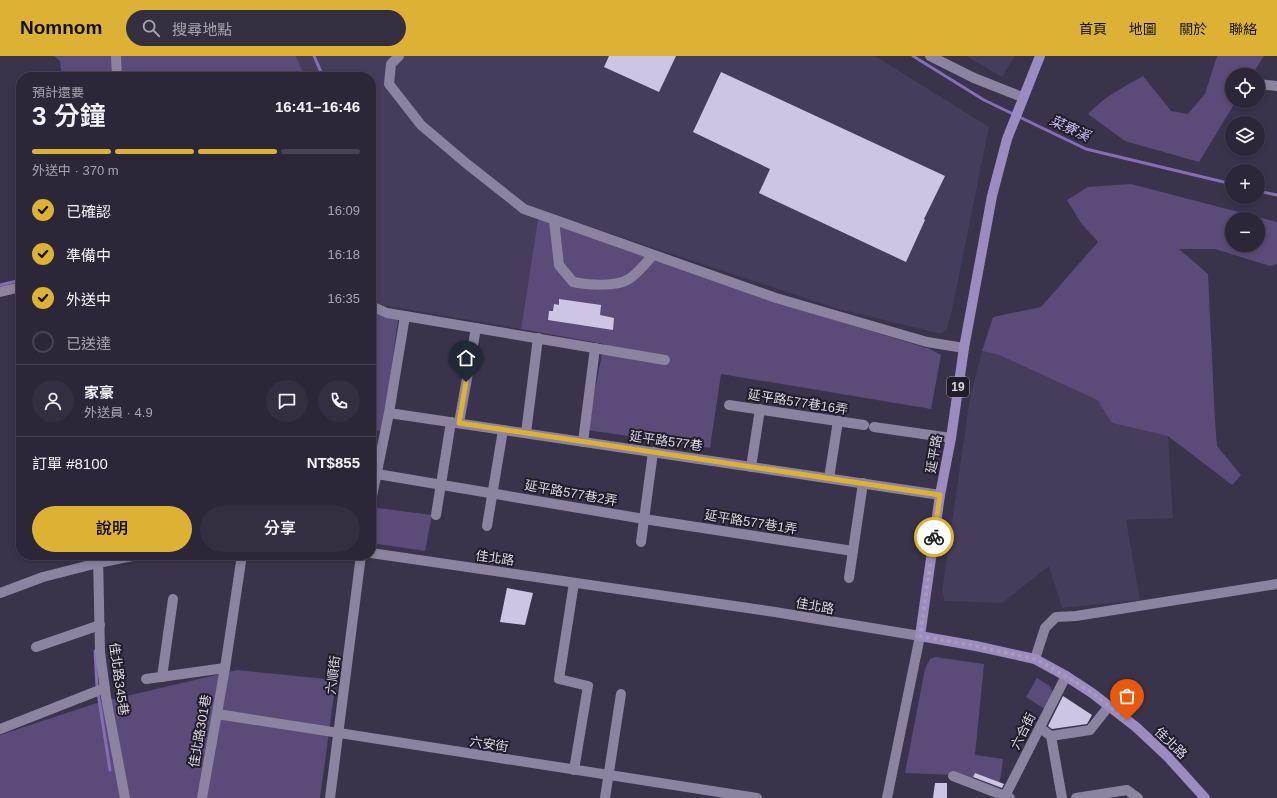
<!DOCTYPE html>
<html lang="zh-TW">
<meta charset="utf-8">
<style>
body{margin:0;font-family:Arial,"Noto Sans TC",sans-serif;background:#342e41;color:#f1f3f6;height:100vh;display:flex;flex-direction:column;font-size:15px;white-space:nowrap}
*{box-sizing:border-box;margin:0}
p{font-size:13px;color:#a6a5ae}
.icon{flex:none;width:22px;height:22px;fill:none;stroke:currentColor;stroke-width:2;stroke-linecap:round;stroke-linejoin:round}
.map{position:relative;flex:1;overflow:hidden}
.side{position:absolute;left:16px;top:16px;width:360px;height:488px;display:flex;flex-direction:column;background:#2c2639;border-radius:16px;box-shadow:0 2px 6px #0003,0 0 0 1px #484353}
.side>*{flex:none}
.controls{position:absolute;left:1225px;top:12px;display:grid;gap:8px}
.controls a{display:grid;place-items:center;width:40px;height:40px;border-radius:50%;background:#2c2639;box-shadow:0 2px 6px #0003,0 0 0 1px #484353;font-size:20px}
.pin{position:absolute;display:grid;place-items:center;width:34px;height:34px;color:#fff;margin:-41px -17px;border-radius:50% 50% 50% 0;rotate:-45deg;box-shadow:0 0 4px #0007}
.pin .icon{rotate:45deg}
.courier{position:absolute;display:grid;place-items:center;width:40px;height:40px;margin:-20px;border:3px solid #ddb133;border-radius:50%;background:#fff;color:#222;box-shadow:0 1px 5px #0007}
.overview em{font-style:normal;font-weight:600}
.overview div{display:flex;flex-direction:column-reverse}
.overview{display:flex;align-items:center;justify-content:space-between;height:68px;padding:0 16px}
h1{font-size:26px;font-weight:600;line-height:30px}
.bar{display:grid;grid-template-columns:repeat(4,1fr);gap:6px 4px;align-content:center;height:48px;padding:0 16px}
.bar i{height:5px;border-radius:3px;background:#484353}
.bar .active{background:#ddb133}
.bar p{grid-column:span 4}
.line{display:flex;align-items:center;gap:10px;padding:0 16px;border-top:1px solid #484353}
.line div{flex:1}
.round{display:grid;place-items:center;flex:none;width:42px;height:42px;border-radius:21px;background:#342e41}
ol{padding:0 16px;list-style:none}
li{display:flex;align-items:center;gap:12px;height:44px}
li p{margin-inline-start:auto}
li .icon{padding:4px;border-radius:50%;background:#ddb133;color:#111;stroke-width:4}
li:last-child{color:#a6a5ae}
li i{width:22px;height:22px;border:2px solid #484353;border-radius:50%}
.button{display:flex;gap:8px;margin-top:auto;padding:8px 16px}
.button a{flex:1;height:46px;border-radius:24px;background:#ddb133;color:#111;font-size:16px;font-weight:600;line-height:46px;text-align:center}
.button a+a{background:#342e41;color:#f1f3f6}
header{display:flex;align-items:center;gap:24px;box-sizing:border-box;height:56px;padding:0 20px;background:#ddb133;color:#111}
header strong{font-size:19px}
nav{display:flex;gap:22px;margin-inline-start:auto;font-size:14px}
.search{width:280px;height:36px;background:#342e41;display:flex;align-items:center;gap:10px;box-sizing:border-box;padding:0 14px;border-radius:22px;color:#a6a5ae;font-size:15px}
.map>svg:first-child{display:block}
.built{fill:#463c5b}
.green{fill:#5a4b78;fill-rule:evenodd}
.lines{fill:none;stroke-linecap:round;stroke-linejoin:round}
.stream{stroke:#856eb5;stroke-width:3}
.building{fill:#cec5e5}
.minor{stroke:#8c83a1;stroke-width:10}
.major{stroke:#9c8bc0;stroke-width:10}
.done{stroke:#a39eb1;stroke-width:4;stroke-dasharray:0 7.2}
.route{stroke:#ddb133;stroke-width:5}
.labels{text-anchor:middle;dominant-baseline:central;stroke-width:4;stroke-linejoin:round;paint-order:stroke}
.shield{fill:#201d28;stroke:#a39fae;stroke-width:1}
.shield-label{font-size:12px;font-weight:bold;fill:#dbd7e7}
.street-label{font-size:13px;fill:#dbd7e7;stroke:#201d28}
.water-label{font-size:14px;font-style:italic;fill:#d1c0fb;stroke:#201d28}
</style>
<header>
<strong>Nomnom</strong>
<div class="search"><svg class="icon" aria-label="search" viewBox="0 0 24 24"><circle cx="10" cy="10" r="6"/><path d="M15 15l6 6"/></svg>搜尋地點</div>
<nav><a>首頁</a><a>地圖</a><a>關於</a><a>聯絡</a></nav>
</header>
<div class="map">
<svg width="1277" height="742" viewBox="0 0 1277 742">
<rect width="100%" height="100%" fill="#3a334c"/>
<g class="built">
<polygon points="296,0 875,0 989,71 952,254 947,272 941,278 835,252 524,149 538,163 521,273 376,248 371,242 371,21 305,21"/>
<polygon points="966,0 1015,0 1002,21"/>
<polygon points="982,295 999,299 1097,344 1112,367 1168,380 1173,462 1126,464 1140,544 1062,552 1049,510 1002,547 945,545 942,535 970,342"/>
</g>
<g class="green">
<polygon points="54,0 296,0 305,21 62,21 60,5"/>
<path d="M1217,0H1264L1252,19H1232V45H1236L1199,106L1125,85L1088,58C1103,42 1123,31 1143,20L1171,55L1188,58L1205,38Z"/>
<path d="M1131,128L1277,166V208L1270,210L1215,193H1179L1208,218L1215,365L1217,390L1241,419L1232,429L1168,380L1112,367L1097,344L999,299L982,295L993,261L1041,251L1098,186L1081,167L1067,144L1088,131ZM1232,163H1258V189H1232Z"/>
<polygon points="538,163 776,246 930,293 941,299 931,353 721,318 710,392 587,374 604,288 521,273"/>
<polygon points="371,257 382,260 398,263 383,375 371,374"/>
<polygon points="371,451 432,459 425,495 371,487"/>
<polygon points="935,601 984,608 975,699 1003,703 1001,720 999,726 975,717 972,724 956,719 905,717 925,613 930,603"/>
<polygon points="237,614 336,624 320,742 0,742 0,679 97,647"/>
<polygon points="1037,622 1050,630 1053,637 1045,653 1026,641"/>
</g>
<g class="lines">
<g class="stream">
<polyline points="314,0 321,16 321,21"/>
<polyline points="913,0 984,44 1086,93 1232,128"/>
<polyline points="1258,135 1277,139"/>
<polyline points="0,229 21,224"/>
<polyline points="95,595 97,630 110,714"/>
</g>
</g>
<g class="building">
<polygon points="609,0 676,0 659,36 604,11"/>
<polygon points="721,16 945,120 924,163 925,164 906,206 759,137 770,113 693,76"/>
<polygon points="559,243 601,249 600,259 614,262 613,274 548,264 549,255 553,255 554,248 559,249"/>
<polygon points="507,532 533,537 525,569 500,566"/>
<polygon points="1063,640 1092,659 1087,668 1052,673 1048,670"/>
<polygon points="975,717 999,726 1004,728 1002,732 973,721"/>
<polygon points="935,727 947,727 947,742 933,742"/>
</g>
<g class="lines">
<g class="minor">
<polyline points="116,0 117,21"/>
<polyline points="399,0 391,8 389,28 421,69 467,108 524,153 776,242 927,286 964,292"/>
<polyline points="930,0 974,22 1022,41"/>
<polyline points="1258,28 1277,30"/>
<path d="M554,164L559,209L573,226C587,229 617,231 629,223C638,217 646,207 653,199"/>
<polyline points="0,236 21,231"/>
<polyline points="371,250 387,257 665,304"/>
<polyline points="729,349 864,369"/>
<polyline points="389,357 940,439"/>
<polyline points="459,367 476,272"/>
<polyline points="874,371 951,382"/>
<polyline points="526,377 538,282"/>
<polyline points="583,386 595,292"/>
<polyline points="751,411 760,353"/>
<polyline points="377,418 644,463 853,495"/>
<polyline points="829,422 838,365"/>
<polyline points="371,445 389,357 405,260"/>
<polyline points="436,459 451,366"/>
<polyline points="487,470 503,374"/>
<polyline points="641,486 653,396"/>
<polyline points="371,497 775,556 920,580 887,742"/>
<polyline points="98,499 100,596 106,641 125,742"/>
<polyline points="849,522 863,427"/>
<polyline points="574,527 559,623 588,630 574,714"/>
<polyline points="0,537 43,521 98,507 137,499"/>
<polyline points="36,591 100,569"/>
<polyline points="1035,603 1045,572 1056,561 1076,560 1277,528"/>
<polyline points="162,621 173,543"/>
<polyline points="146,623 225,612"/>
<polyline points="217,658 757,742"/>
<polyline points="1040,672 1051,680 1062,742"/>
<polyline points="0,673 105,632"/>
<polyline points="1051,680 1090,674 1109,650"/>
<polyline points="953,720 1010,742"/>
<polyline points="202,742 225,612 242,499"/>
<polyline points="330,742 361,499"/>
<polyline points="605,742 621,638"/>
<polyline points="1004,742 1066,620"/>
<polyline points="1076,742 1127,734 1138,742"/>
</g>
<polyline class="major" points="1040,0 1007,83 992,140 964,292 951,382 940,439 920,580 976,590 1035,603 1066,620 1092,637 1136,671 1167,700 1205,742"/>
</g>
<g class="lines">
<polyline class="done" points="934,481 920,580 976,590 1035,603 1066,620 1092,637 1127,664"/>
<polyline class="route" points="466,326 459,367 940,439 934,481"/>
</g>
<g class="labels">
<rect class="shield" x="947" y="321" width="22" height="20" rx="3"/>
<g class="shield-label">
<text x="958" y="331">19</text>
</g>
<g class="street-label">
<text transform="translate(798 346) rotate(9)">延平路577巷16弄</text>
<text transform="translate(666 385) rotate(8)">延平路577巷</text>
<text transform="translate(934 398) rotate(-80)">延平路</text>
<text transform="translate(571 437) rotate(10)">延平路577巷2弄</text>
<text transform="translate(751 466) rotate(9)">延平路577巷1弄</text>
<text transform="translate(495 502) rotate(8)">佳北路</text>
<text transform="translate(815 550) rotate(10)">佳北路</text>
<text transform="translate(333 619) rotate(-83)">六順街</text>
<text transform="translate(119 623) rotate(82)">佳北路345巷</text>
<text transform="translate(200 675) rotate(-80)">佳北路301巷</text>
<text transform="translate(1023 675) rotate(-63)">六合街</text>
<text transform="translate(1171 687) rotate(44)">佳北路</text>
<text transform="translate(489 688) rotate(9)">六安街</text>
</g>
<g class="water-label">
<text transform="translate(1070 72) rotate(25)">菜寮溪</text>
</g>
</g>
</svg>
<div class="controls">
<a><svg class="icon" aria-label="locate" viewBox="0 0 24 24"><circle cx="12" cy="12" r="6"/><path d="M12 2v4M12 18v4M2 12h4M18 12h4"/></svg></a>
<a><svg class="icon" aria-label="layers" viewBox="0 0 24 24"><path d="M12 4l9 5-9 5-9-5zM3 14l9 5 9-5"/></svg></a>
<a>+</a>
<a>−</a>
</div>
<div class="pin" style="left:1127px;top:664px;background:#ea580c"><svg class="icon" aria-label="bag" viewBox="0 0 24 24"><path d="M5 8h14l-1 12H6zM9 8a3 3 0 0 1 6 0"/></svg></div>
<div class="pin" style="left:466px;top:326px;background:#1f2937"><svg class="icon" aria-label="home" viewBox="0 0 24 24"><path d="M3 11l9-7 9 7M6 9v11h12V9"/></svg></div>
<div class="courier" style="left:934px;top:481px"><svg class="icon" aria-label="bike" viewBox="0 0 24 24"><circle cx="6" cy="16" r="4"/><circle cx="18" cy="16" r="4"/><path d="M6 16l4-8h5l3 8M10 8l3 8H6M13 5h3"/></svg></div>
<section class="side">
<div class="overview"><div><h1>3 分鐘</h1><p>預計還要</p></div><em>16:41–16:46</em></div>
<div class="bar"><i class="active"></i><i class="active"></i><i class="active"></i><i></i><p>外送中 · 370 m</p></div>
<ol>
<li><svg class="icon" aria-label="check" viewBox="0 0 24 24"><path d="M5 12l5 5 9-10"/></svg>已確認<p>16:09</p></li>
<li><svg class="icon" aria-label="check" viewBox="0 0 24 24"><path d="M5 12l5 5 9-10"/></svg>準備中<p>16:18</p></li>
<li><svg class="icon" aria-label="check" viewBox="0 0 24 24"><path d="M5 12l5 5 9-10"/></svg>外送中<p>16:35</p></li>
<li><i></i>已送達</li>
</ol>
<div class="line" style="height:72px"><a class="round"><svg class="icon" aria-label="person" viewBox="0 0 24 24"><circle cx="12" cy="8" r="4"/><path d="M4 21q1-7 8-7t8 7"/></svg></a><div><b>家豪</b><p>外送員 · 4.9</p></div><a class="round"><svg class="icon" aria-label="chat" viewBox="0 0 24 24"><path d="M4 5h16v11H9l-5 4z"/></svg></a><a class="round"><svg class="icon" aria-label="phone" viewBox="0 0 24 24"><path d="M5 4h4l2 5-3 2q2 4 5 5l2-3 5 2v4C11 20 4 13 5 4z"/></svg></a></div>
<div class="line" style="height:52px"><div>訂單 #8100</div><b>NT$855</b></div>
<div class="button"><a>說明</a><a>分享</a></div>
</section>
</div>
